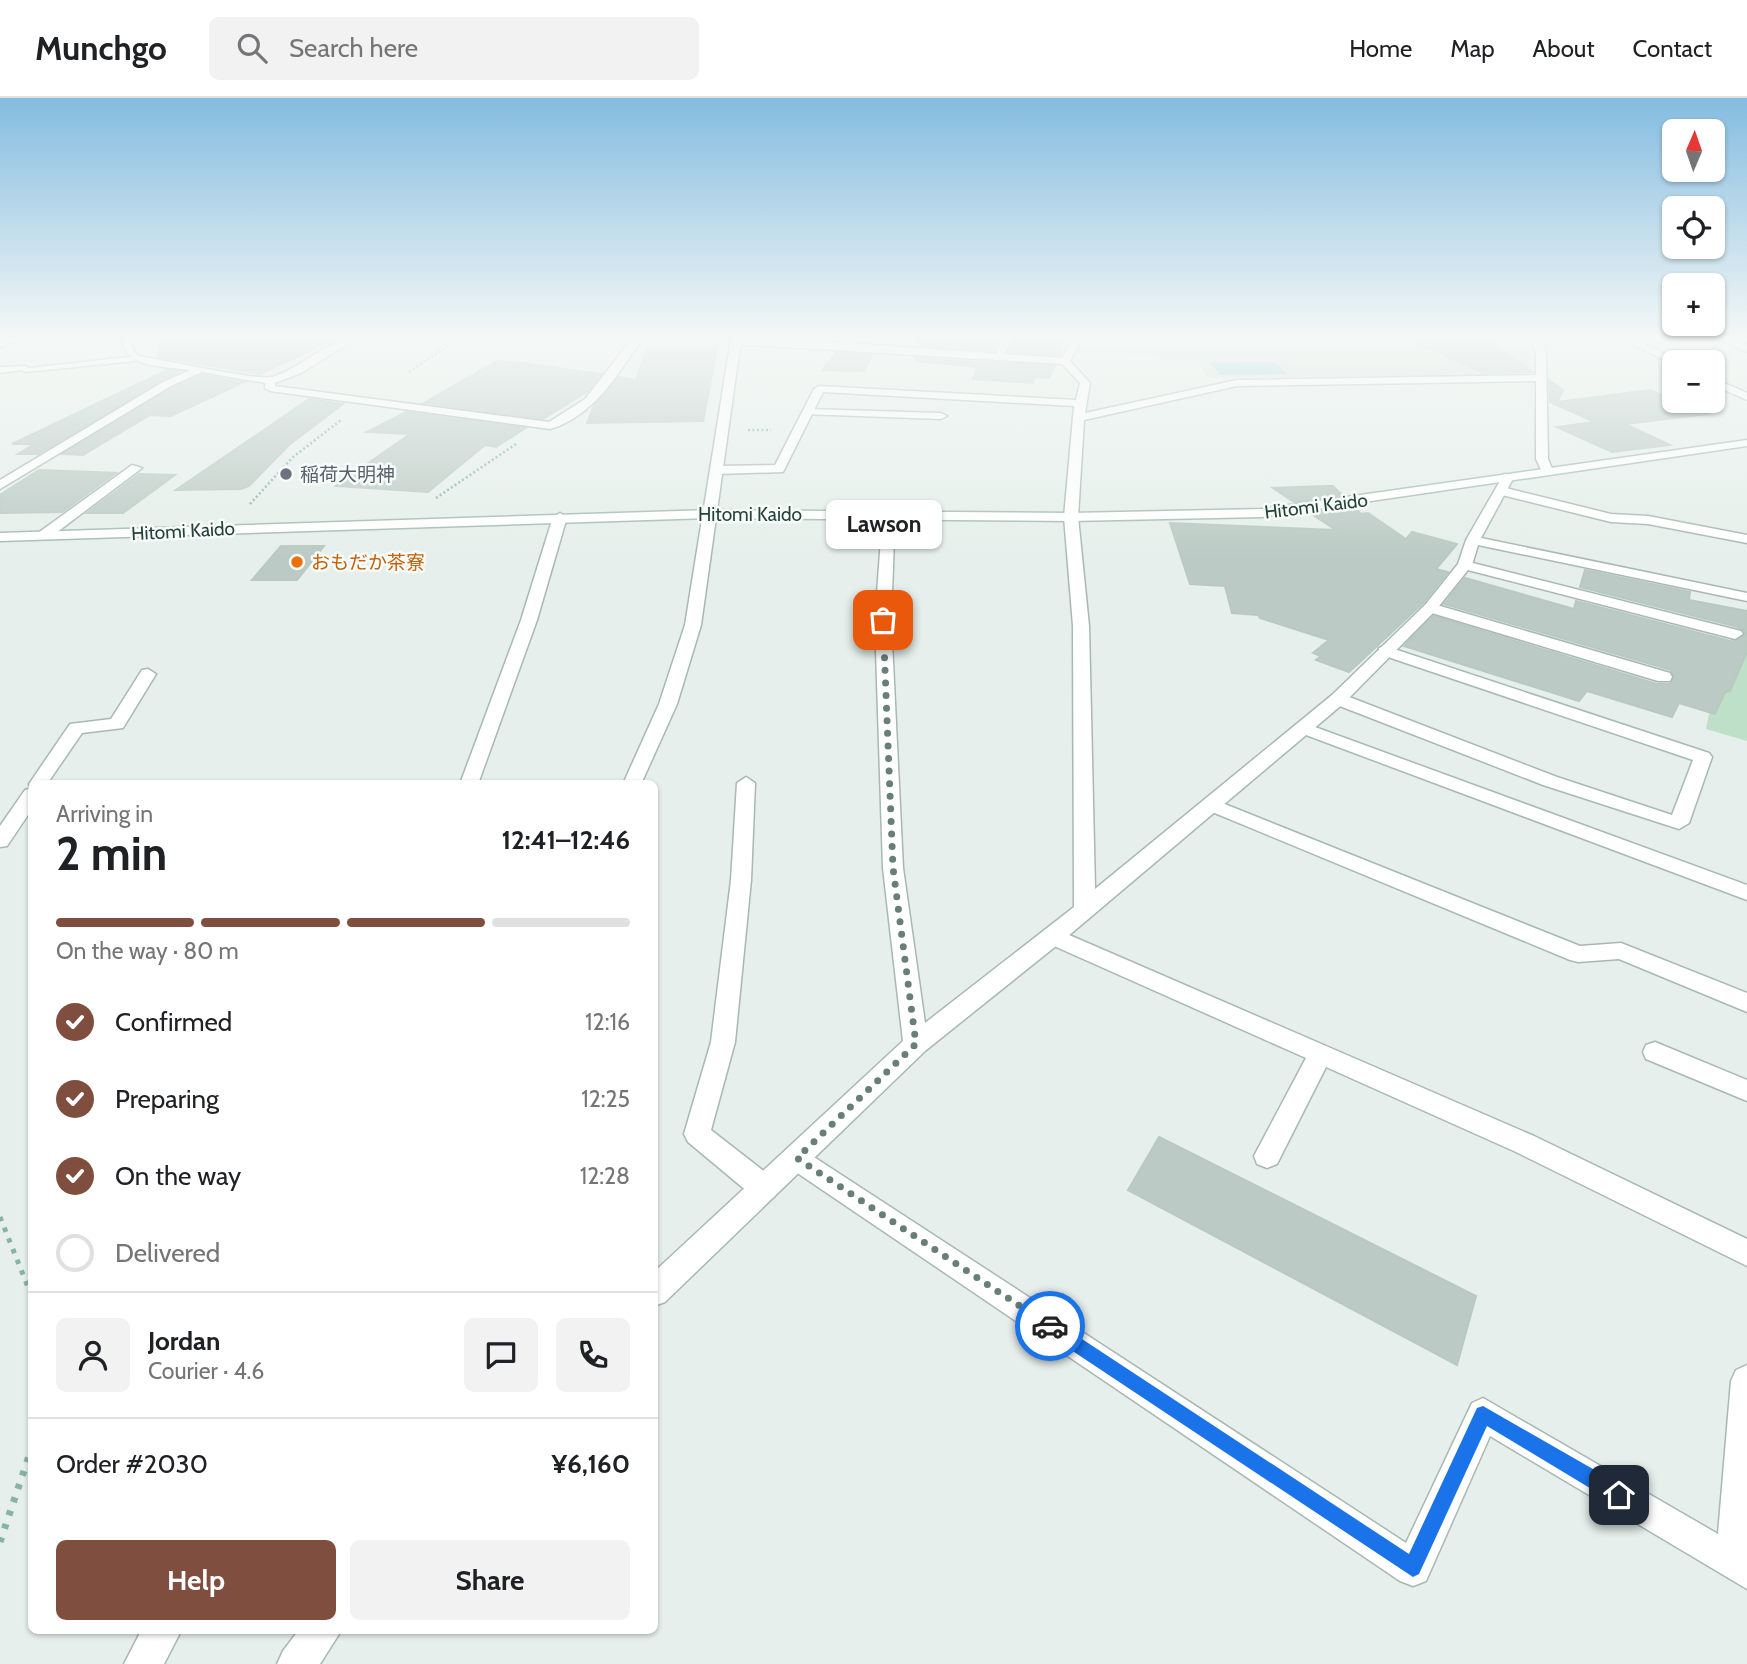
<!DOCTYPE html>
<meta charset="utf-8">
<style>
body{margin:0;font-family:Cabin,"Noto Sans JP",sans-serif;background:#f2f2f2;color:#202124;height:100vh;display:flex;flex-direction:column;font-size:26px;white-space:nowrap}
*{box-sizing:border-box;margin:0}
p{font-size:23px;color:#757577}
.icon{flex:none;width:38px;height:38px;fill:none;stroke:currentColor;stroke-width:2;stroke-linecap:round;stroke-linejoin:round}
.map{position:relative;flex:1;overflow:hidden}
.details{position:absolute;left:28px;top:682px;width:630px;height:854px;display:flex;flex-direction:column;background:#fff;border-radius:10px;box-shadow:0 2px 5px #0004}
.details>*{flex:none}
.needle{width:46px;rotate:2deg}
.fabs{position:absolute;left:1662px;top:21px;display:grid;gap:14px}
.fabs a{display:grid;place-items:center;width:63px;height:63px;border-radius:10px;background:#fff;box-shadow:0 2px 5px #0004;font-size:35px}
.pin{position:absolute;display:grid;place-items:center;width:60px;height:60px;color:#fff;margin:-30px;border-radius:14px;box-shadow:0 4px 10px #0006}
.courier{position:absolute;display:grid;place-items:center;width:70px;height:70px;margin:-35px;border:5px solid #1a73e8;border-radius:50%;background:#fff;color:#222;box-shadow:0 2px 9px #0007}
.bubble{position:absolute;height:49px;border-radius:10px;background:#fff;box-shadow:0 2px 5px #0004;font-size:23px;font-weight:700;line-height:49px;text-align:center}
.overview em{font-style:normal;font-weight:700}
.overview div{display:flex;flex-direction:column-reverse}
.overview{display:flex;align-items:center;justify-content:space-between;height:119px;padding:0 28px}
h1{font-size:46px;font-weight:700;line-height:52px}
.bar{display:grid;grid-template-columns:repeat(4,1fr);gap:10px 7px;align-content:center;height:84px;padding:0 28px}
.bar i{height:9px;border-radius:5px;background:#e0e0e0}
.bar .on{background:#7f4e3f}
.bar p{grid-column:span 4}
.line{display:flex;align-items:center;gap:18px;padding:0 28px;border-top:2px solid #e0e0e0}
.line div{flex:1}
.round{display:grid;place-items:center;flex:none;width:74px;height:74px;border-radius:10px;background:#f2f2f2}
ol{padding:0 28px;list-style:none}
li{display:flex;align-items:center;gap:21px;height:77px}
li p{margin-inline-start:auto}
li .icon{padding:7px;border-radius:50%;background:#7f4e3f;color:#fff;stroke-width:4}
li:last-child{color:#757577}
li i{width:38px;height:38px;border:4px solid #e0e0e0;border-radius:50%}
.cta{display:flex;gap:14px;margin-top:auto;padding:14px 28px}
.cta a{flex:1;height:80px;border-radius:10px;background:#7f4e3f;color:#fff;font-size:28px;font-weight:700;line-height:80px;text-align:center}
.cta a+a{background:#f2f2f2;color:#202124}
header{display:flex;align-items:center;gap:42px;box-sizing:border-box;height:98px;padding:0 35px;background:#fff;border-bottom:2px solid #e0e0e0}
header strong{font-size:33px}
nav{display:flex;gap:38px;margin-inline-start:auto;font-size:24px}
.search{width:490px;height:63px;background:#f2f2f2;display:flex;align-items:center;gap:18px;box-sizing:border-box;padding:0 24px;border-radius:10px;color:#757577;font-size:26px}
.map>svg:first-child{display:block}
.built{fill:#d4dfda}
.green{fill:#bfe0c8}
.water{fill:#8ec9d4}
.building{fill:#bbcac4;stroke:#b8c9c2;stroke-width:2}
.lines{fill:none;stroke-linecap:round;stroke-linejoin:round}
.service-casing{stroke:#a8b8b2;stroke-width:3}
.minor-casing{stroke:#a8b8b2;stroke-width:3}
.tertiary-casing{stroke:#a8b8b2;stroke-width:3}
.secondary-casing{stroke:#a4bbb3;stroke-width:3}
.path-far2{stroke:#86b3a5;stroke-width:2.5;stroke-dasharray:2 2.5;stroke-linecap:butt}
.path-far1{stroke:#86b3a5;stroke-width:5;stroke-dasharray:4.5 7;stroke-linecap:butt}
.path{stroke:#86b3a5;stroke-width:7;stroke-dasharray:5 9;stroke-linecap:butt}
.service{fill:#fff;fill-rule:evenodd}
.minor{fill:#fff;fill-rule:evenodd}
.tertiary{fill:#fff;fill-rule:evenodd}
.secondary{fill:#fff;fill-rule:evenodd}
.route{fill:#1a73e8}
.done{stroke:#687f78;stroke-width:7;stroke-dasharray:0 12.6}
.worship-dot{fill:#6b7280;stroke:#f7fbf9;stroke-width:2.5}
.food-dot{fill:#e8710a;stroke:#f7fbf9;stroke-width:2.5}
.labels{text-anchor:middle;dominant-baseline:central;stroke-width:5;stroke-linejoin:round;paint-order:stroke}
.far-worship-label{font-size:19px;fill:#5b616d;stroke:#f7fbf9;text-anchor:start}
.far-street-label{font-size:19px;fill:#24423a;stroke:#f7fbf9}
.far-food-label{font-size:19px;fill:#c56008;stroke:#f7fbf9;text-anchor:start}
</style>
<header>
<strong>Munchgo</strong>
<div class="search"><svg class="icon" aria-label="search" viewBox="0 0 24 24"><circle cx="10" cy="10" r="6"/><path d="M15 15l6 6"/></svg>Search here</div>
<nav><a>Home</a><a>Map</a><a>About</a><a>Contact</a></nav>
</header>
<div class="map">
<svg width="1747" height="1566" viewBox="0 0 1747 1566">
<rect width="100%" height="100%" fill="#e6efeb"/>
<polygon class="built" points="1083,241 1527,241 1531,270 1507,277 1208,280 1198,262 1162,261 1158,257 1075,254"/>
<polygon class="green" points="1739,529 1747,530 1747,643 1706,631 1713,596 1735,533"/>
<polygon class="water" points="1275,264 1287,276 1220,277 1210,265"/>
<g class="building">
<polygon points="160,241 336,241 260,276 159,259"/>
<polygon points="917,241 999,241 995,253 917,247"/>
<polygon points="1014,241 1062,245 1059,253 1062,253 1060,257 1008,254"/>
<polygon points="1407,241 1485,241 1533,274 1484,275"/>
<polygon points="717,250 703,323 587,325 594,308 619,279 636,282 647,251"/>
<polygon points="836,255 872,257 864,273 822,272"/>
<polygon points="916,260 995,265 1055,268 1049,280 1034,279 1033,285 973,281 978,269 916,263"/>
<polygon points="497,263 522,265 601,276 588,293 543,321 424,305"/>
<polygon points="167,272 180,273 38,356 18,356 34,346 12,346"/>
<polygon points="202,277 244,284 171,318 150,317 83,357 62,356 172,290"/>
<polygon points="1549,282 1563,292 1557,304 1650,292 1708,316 1625,326 1670,347 1612,354 1557,329 1595,324 1550,304"/>
<polygon points="309,301 343,306 289,347 249,388 241,391 176,392"/>
<polygon points="406,314 526,330 496,349 485,347 428,394 336,388 410,336 367,334"/>
<polygon points="39,372 116,375 62,414 0,415 0,397"/>
<polygon points="139,376 175,377 123,415 87,415"/>
<polygon points="1327,388 1333,388 1342,397 1294,404 1273,390"/>
<polygon points="1353,408 1361,416 1368,415 1406,441 1412,434 1457,446 1436,471 1448,474 1423,505 1349,574 1316,562 1321,558 1313,555 1329,542 1260,520 1258,517 1232,515 1225,488 1190,486 1170,425 1336,432 1310,415"/>
<polygon points="281,448 324,448 297,482 252,482"/>
<polygon points="1585,472 1690,494 1689,502 1747,513 1747,554 1730,593 1725,594 1715,616 1679,605 1672,619 1587,593 1579,603 1404,548 1433,518 1657,586 1670,586 1674,580 1671,572 1444,506 1465,480 1574,511 1576,503 1734,544 1746,537 1742,530 1580,489"/>
<polygon points="1159,1039 1476,1198 1457,1267 1128,1092"/>
</g>
<g class="lines">
<g class="service-casing">
<g id="service">
<polygon points="5,241 20,241 0,249 0,243"/>
<polygon points="343,241 356,241 351,244"/>
<polygon points="1002,241 1012,241 1001,262 995,262"/>
<polygon points="1622,241 1635,241 1680,264 1672,266"/>
<polygon points="1720,241 1733,241 1747,247 1747,254"/>
<polygon points="138,258 135,263 25,274 20,271"/>
<polygon points="1713,280 1747,295 1747,302 1713,287"/>
<polygon points="807,311 941,315 947,318 941,321 803,316 803,312"/>
<polygon points="132,367 142,370 48,441 38,441 38,435"/>
<polygon points="1502,389 1611,416 1648,418 1747,437 1747,445 1648,426 1611,424 1498,396 1498,390"/>
<polygon points="560,415 567,419 537,522 478,686 460,686 521,522 553,419"/>
<polygon points="1465,463 1741,533 1743,536 1735,541 1460,470 1458,467"/>
<polygon points="1430,505 1670,575 1672,579 1670,583 1658,583 1425,513 1422,510"/>
<polygon points="1385,548 1709,655 1712,659 1689,725 1679,731 1543,687 1332,605 1329,601 1332,597 1344,597 1557,679 1672,717 1693,662 1379,556 1379,550"/>
<polygon points="1304,625 1747,787 1747,802 1298,634 1295,630"/>
<polygon points="746,679 755,685 751,782 735,944 711,1032 774,1081 778,1090 774,1099 764,1102 754,1099 688,1044 684,1036 711,944 731,782 737,685"/>
<polygon points="1212,701 1580,848 1621,845 1747,895 1747,914 1619,861 1578,864 1570,862 1205,711 1202,707 1205,703"/>
<polygon points="1053,830 1534,1038 1747,1141 1747,1168 1516,1054 1326,969 1277,1066 1267,1070 1257,1066 1254,1058 1306,960 1045,844 1042,838 1045,832"/>
<polygon points="1655,944 1747,982 1747,1003 1646,961 1643,954 1646,947"/>
<polygon points="797,1048 1406,1445 1472,1305 1483,1300 1718,1436 1731,1283 1736,1272 1747,1267 1747,1491 1490,1338 1426,1483 1413,1488 1400,1483 787,1068 784,1060 787,1052"/>
</g>
</g>
<g class="minor-casing">
<g id="minor">
<path d="M122,241H132L133,252L138,258C161,261 257,283 272,279C301,271 326,241 356,241L301,275L275,285V288L549,324L585,301L632,241H642C618,276 593,319 550,331L270,293L265,290V285L202,274L171,288L0,391V382L163,284L190,272C165,268 125,271 122,241Z"/>
<polygon points="736,241 818,243 1062,260 1072,241 1082,241 1070,263 1090,285 1085,315 1237,282 1536,277 1536,255 1531,241 1541,241 1546,255 1548,361 1553,373 1547,377 1543,376 1536,361 1536,283 1237,288 1084,322 1078,419 1089,528 1095,791 1332,597 1425,507 1458,466 1466,442 1504,376 1514,379 1481,440 1747,495 1747,503 1478,447 1472,467 1435,513 1344,605 1061,844 925,953 665,1204 654,1208 654,1174 903,943 883,770 875,522 883,413 895,416 891,522 903,770 925,925 1074,809 1073,528 1064,419 1074,308 823,294 783,374 717,376 711,372 717,368 775,367 814,291 819,288 1076,302 1080,285 1062,266 733,246"/>
<polygon points="0,269 25,268 30,271 0,275"/>
<polygon points="148,571 156,576 123,630 82,635 47,686 32,686 31,690 29,686 70,626 111,621 142,572"/>
<polygon points="32,690 32,711 7,748 0,749 0,728 25,692"/>
<polygon points="298,1533 341,1533 320,1566 277,1566 283,1553"/>
</g>
</g>
<g class="tertiary-casing">
<g id="tertiary">
<polygon points="731,241 741,241 701,527 677,606 641,686 623,686 659,606 685,527"/>
<polygon points="141,1533 181,1533 164,1566 124,1566"/>
</g>
</g>
<g class="secondary-casing">
<polygon id="secondary" points="1747,342 1747,348 1262,419 1071,423 710,420 0,443 0,435 710,412 1071,415 1262,411"/>
</g>
<g class="path-far2">
<polyline points="409,274 458,241"/>
<polyline points="748,332 771,332"/>
<polyline points="436,400 516,346"/>
<polyline points="250,406 292,360 341,322"/>
</g>
<polyline class="path-far1" points="0,1119 32,1199"/>
<polyline class="path" points="0,1444 32,1349"/>
<use href="#service" class="service"/>
<use href="#minor" class="minor"/>
<use href="#tertiary" class="tertiary"/>
<use href="#secondary" class="secondary"/>
</g>
<linearGradient id="sky" x2="0" y2="1"><stop stop-color="#84bce0"/><stop offset="0.52" stop-color="#f4f8f6"/><stop offset="1" stop-color="#f4f8f6" stop-opacity="0"/></linearGradient>
<rect width="1747" height="460" fill="url(#sky)"/>
<polygon class="route" points="1050,1220 1409,1456 1477,1310 1483,1308 1626,1390 1629,1397 1626,1404 1619,1406 1613,1404 1487,1328 1419,1476 1413,1479 1044,1234 1041,1228"/>
<g class="lines">
<polyline class="done" points="883,522 893,770 916,946 797,1060 1050,1228"/>
</g>
<circle class="worship-dot" cx="286" cy="376" r="7"/>
<circle class="food-dot" cx="297" cy="464" r="7"/>
<g class="labels">
<g class="far-worship-label">
<text x="300" y="376">稲荷大明神</text>
</g>
<g class="far-street-label">
<text transform="translate(1316 408) rotate(-7)">Hitomi Kaido</text>
<text x="750" y="416">Hitomi Kaido</text>
<text transform="translate(183 433) rotate(-3)">Hitomi Kaido</text>
</g>
<g class="far-food-label">
<text x="311" y="464">おもだか茶寮</text>
</g>
</g>
</svg>
<div class="fabs">
<a><svg class="needle" viewBox="-14 -14 28 28"><path d="M0-13l5 13h-10z" fill="#e53935"/><path d="M0 13l5-13h-10z" fill="#757577"/></svg></a>
<a><svg class="icon" aria-label="locate" viewBox="0 0 24 24"><circle cx="12" cy="12" r="6"/><path d="M12 2v4M12 18v4M2 12h4M18 12h4"/></svg></a>
<a>+</a>
<a>−</a>
</div>
<div class="pin" style="left:883px;top:522px;background:#ea580c"><svg class="icon" aria-label="bag" viewBox="0 0 24 24"><path d="M5 8h14l-1 12H6zM9 8a3 3 0 0 1 6 0"/></svg></div>
<div class="pin" style="left:1619px;top:1397px;background:#1f2937"><svg class="icon" aria-label="home" viewBox="0 0 24 24"><path d="M3 11l9-7 9 7M6 9v11h12V9"/></svg></div>
<div class="courier" style="left:1050px;top:1228px"><svg class="icon" aria-label="car" viewBox="0 0 24 24"><path d="M5 17H2v-5l4-1 3-4h7l3 4 3 1v5h-3M9 17h6M6 11h13"/><circle cx="7" cy="17" r="2"/><circle cx="17" cy="17" r="2"/></svg></div>
<div class="bubble" style="left:826px;top:402px;width:116px">Lawson</div>
<section class="details">
<div class="overview"><div><h1>2 min</h1><p>Arriving in</p></div><em>12:41–12:46</em></div>
<div class="bar"><i class="on"></i><i class="on"></i><i class="on"></i><i></i><p>On the way · 80 m</p></div>
<ol>
<li><svg class="icon" aria-label="check" viewBox="0 0 24 24"><path d="M5 12l5 5 9-10"/></svg>Confirmed<p>12:16</p></li>
<li><svg class="icon" aria-label="check" viewBox="0 0 24 24"><path d="M5 12l5 5 9-10"/></svg>Preparing<p>12:25</p></li>
<li><svg class="icon" aria-label="check" viewBox="0 0 24 24"><path d="M5 12l5 5 9-10"/></svg>On the way<p>12:28</p></li>
<li><i></i>Delivered</li>
</ol>
<div class="line" style="height:126px"><a class="round"><svg class="icon" aria-label="person" viewBox="0 0 24 24"><circle cx="12" cy="8" r="4"/><path d="M4 21q1-7 8-7t8 7"/></svg></a><div><b>Jordan</b><p>Courier · 4.6</p></div><a class="round"><svg class="icon" aria-label="chat" viewBox="0 0 24 24"><path d="M4 5h16v11H9l-5 4z"/></svg></a><a class="round"><svg class="icon" aria-label="phone" viewBox="0 0 24 24"><path d="M5 4h4l2 5-3 2q2 4 5 5l2-3 5 2v4C11 20 4 13 5 4z"/></svg></a></div>
<div class="line" style="height:91px"><div>Order #2030</div><b>¥6,160</b></div>
<div class="cta"><a>Help</a><a>Share</a></div>
</section>
</div>
